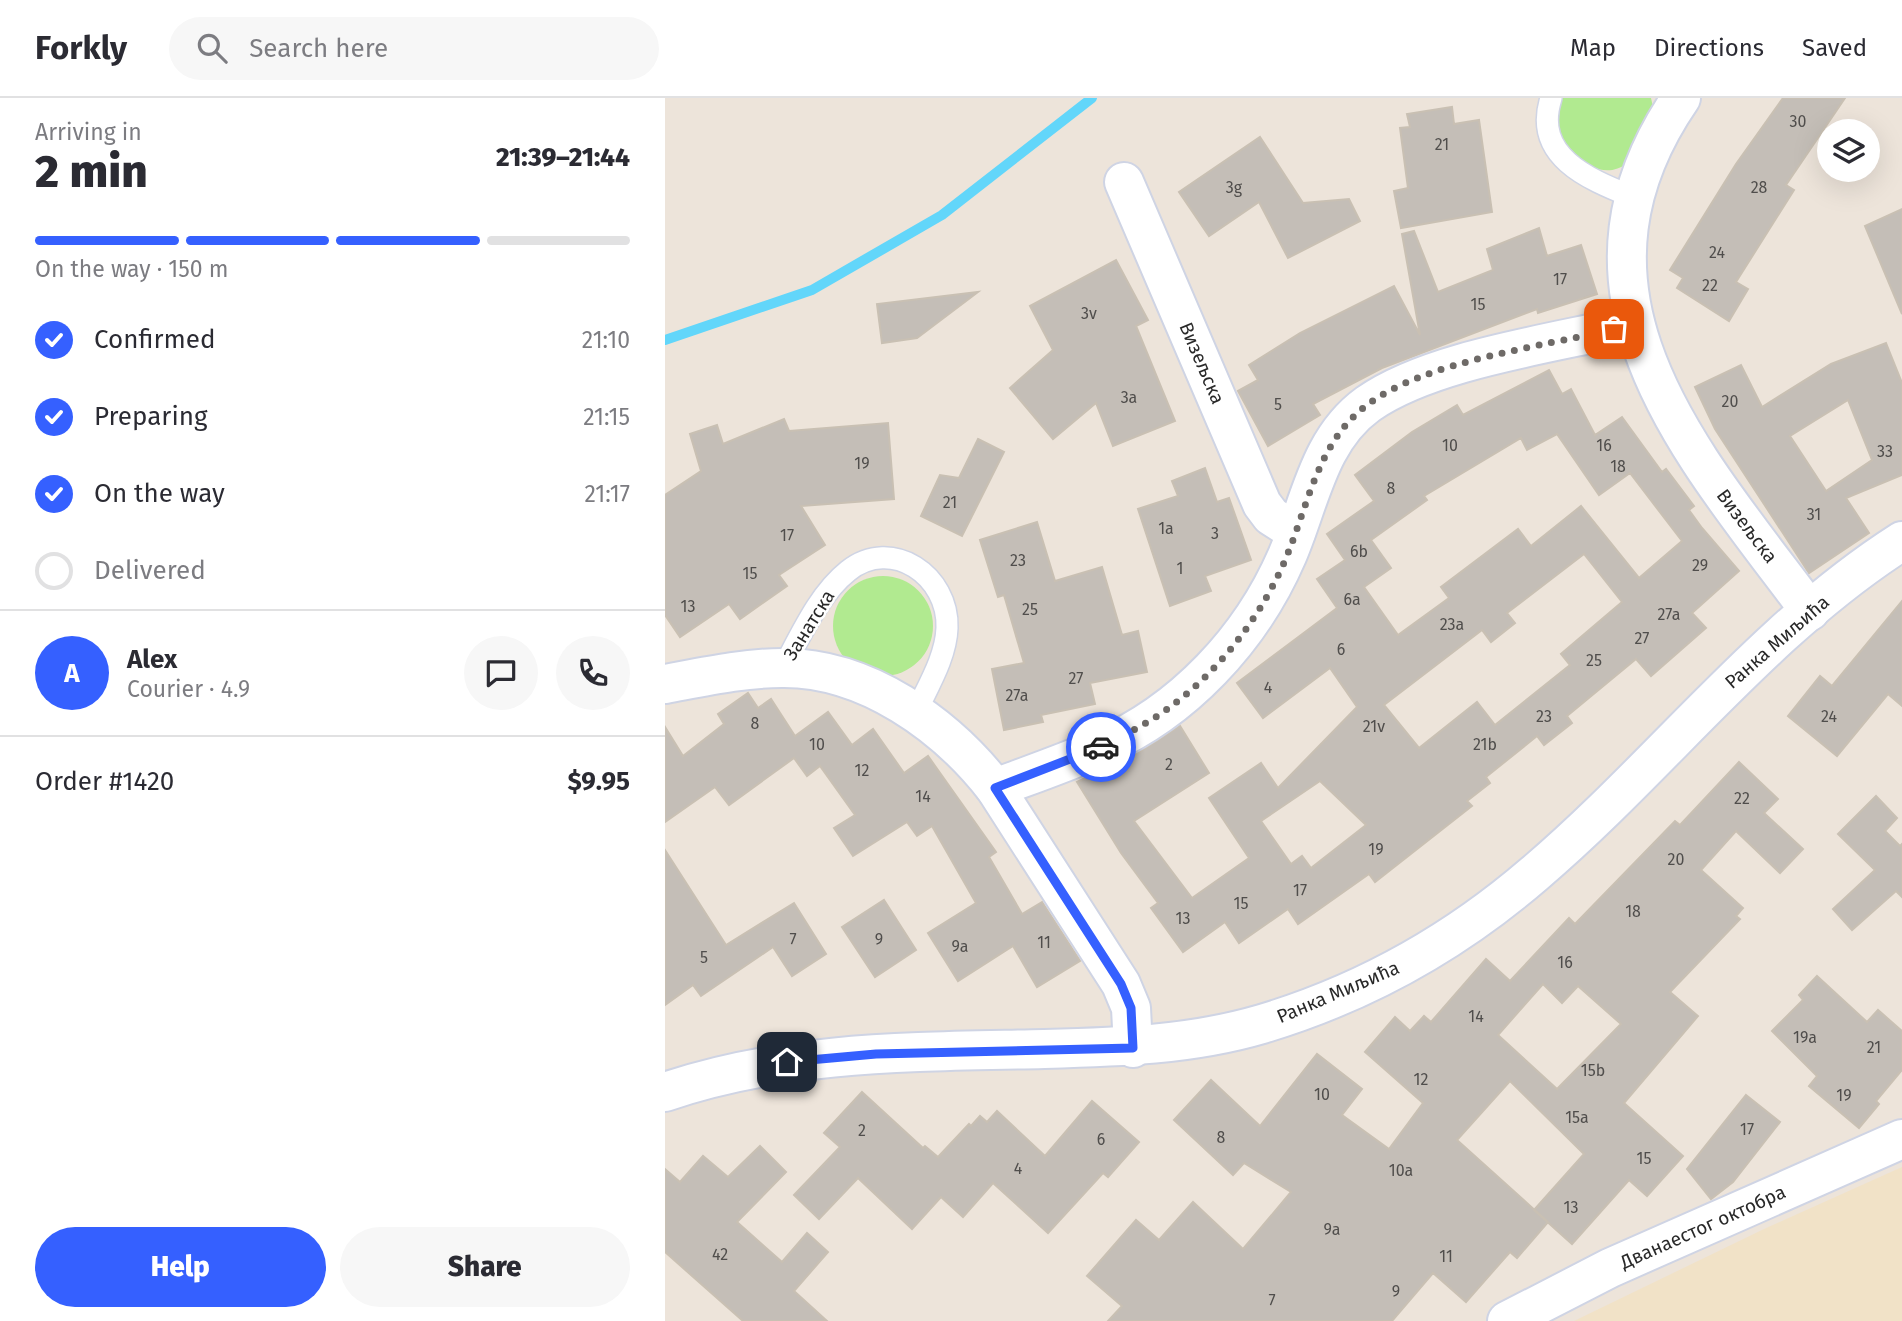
<!DOCTYPE html>
<meta charset="utf-8">
<style>
body{margin:0;font-family:"Fira Sans",sans-serif;background:#f7f7f7;color:#2b2b33;height:100vh;display:flex;flex-direction:column;font-size:26px;white-space:nowrap}
*{box-sizing:border-box;margin:0}
p{font-size:23px;color:#7c7c81}
.icon{flex:none;width:38px;height:38px;fill:none;stroke:currentColor;stroke-width:2;stroke-linecap:round;stroke-linejoin:round}
.map{position:relative;flex:1;overflow:hidden}
.details{display:flex;flex-direction:column;background:#fff;width:665px}
.details>*{flex:none}
.buttons{position:absolute;left:1152px;top:21px;display:grid;gap:14px}
.buttons a{display:grid;place-items:center;width:63px;height:63px;border-radius:50%;background:#fff;box-shadow:0 7px 28px #0002;font-size:35px}
.pin{position:absolute;display:grid;place-items:center;width:60px;height:60px;color:#fff;margin:-30px;border-radius:14px;box-shadow:0 4px 10px #0006}
.courier{position:absolute;display:grid;place-items:center;width:70px;height:70px;margin:-35px;border:5px solid #3560ff;border-radius:50%;background:#fff;color:#222;box-shadow:0 2px 9px #0007}
.summary em{font-style:normal;font-weight:800}
.summary div{display:flex;flex-direction:column-reverse}
.summary{display:flex;align-items:center;justify-content:space-between;height:119px;padding:0 35px}
h1{font-size:46px;font-weight:800;line-height:52px}
.bar{display:grid;grid-template-columns:repeat(4,1fr);gap:10px 7px;align-content:center;height:84px;padding:0 35px}
.bar i{height:9px;border-radius:5px;background:#e1e1e2}
.bar .selected{background:#3560ff}
.bar p{grid-column:span 4}
.line{display:flex;align-items:center;gap:18px;padding:0 35px;border-top:2px solid #e1e1e2}
.line div{flex:1}
.round{display:grid;place-items:center;flex:none;width:74px;height:74px;border-radius:37px;background:#f7f7f7}
ol{padding:0 35px;list-style:none}
li{display:flex;align-items:center;gap:21px;height:77px}
li p{margin-inline-start:auto}
li .icon{padding:7px;border-radius:50%;background:#3560ff;color:#fff;stroke-width:4}
li:last-child{color:#7c7c81}
li i{width:38px;height:38px;border:4px solid #e1e1e2;border-radius:50%}
.primary-button{display:flex;gap:14px;margin-top:auto;padding:14px 35px}
.primary-button a{flex:1;height:80px;border-radius:42px;background:#3560ff;color:#fff;font-size:28px;font-weight:800;line-height:80px;text-align:center}
.primary-button a+a{background:#f7f7f7;color:#2b2b33}
header{display:flex;align-items:center;gap:42px;box-sizing:border-box;height:98px;padding:0 35px;background:#fff;border-bottom:2px solid #e1e1e2}
header strong{font-size:33px}
nav{display:flex;gap:38px;margin-inline-start:auto;font-size:24px}
.search{width:490px;height:63px;background:#f7f7f7;display:flex;align-items:center;gap:18px;box-sizing:border-box;padding:0 24px;border-radius:38px;color:#7c7c81;font-size:26px}
main{display:flex;flex:1;min-height:0}
.map>svg:first-child{display:block}
.education{fill:#f1e2c7}
.green{fill:#b1ea90}
.lines{fill:none;stroke-linecap:round;stroke-linejoin:round}
.stream{stroke:#62d6fa;stroke-width:10}
.building{fill:#c4beb7;stroke:#c9c0b3;stroke-width:2;fill-rule:evenodd}
.lane-casing{stroke:#cfd4e4;stroke-width:24}
.street-casing{stroke:#cfd4e4;stroke-width:42}
.lane{stroke:#fff;stroke-width:21}
.street{stroke:#fff;stroke-width:38}
.done{stroke:#6e6a67;stroke-width:7;stroke-dasharray:0 12.6}
.route{stroke:#3560ff;stroke-width:9}
.labels{text-anchor:middle;dominant-baseline:central;stroke-width:5;stroke-linejoin:round;paint-order:stroke}
.number-label{font-size:16px;fill:#504e4c}
.street-label{font-size:19px;fill:#292929;stroke:#fff}
</style>
<header>
<strong>Forkly</strong>
<div class="search"><svg class="icon" aria-label="search" viewBox="0 0 24 24"><circle cx="10" cy="10" r="6"/><path d="M15 15l6 6"/></svg>Search here</div>
<nav><a>Map</a><a>Directions</a><a>Saved</a></nav>
</header>
<main>
<section class="details">
<div class="summary"><div><h1>2 min</h1><p>Arriving in</p></div><em>21:39–21:44</em></div>
<div class="bar"><i class="selected"></i><i class="selected"></i><i class="selected"></i><i></i><p>On the way · 150 m</p></div>
<ol>
<li><svg class="icon" aria-label="check" viewBox="0 0 24 24"><path d="M5 12l5 5 9-10"/></svg>Confirmed<p>21:10</p></li>
<li><svg class="icon" aria-label="check" viewBox="0 0 24 24"><path d="M5 12l5 5 9-10"/></svg>Preparing<p>21:15</p></li>
<li><svg class="icon" aria-label="check" viewBox="0 0 24 24"><path d="M5 12l5 5 9-10"/></svg>On the way<p>21:17</p></li>
<li><i></i>Delivered</li>
</ol>
<div class="line" style="height:126px"><b class="round" style="background:#3560ff;color:#fff">A</b><div><b>Alex</b><p>Courier · 4.9</p></div><a class="round"><svg class="icon" aria-label="chat" viewBox="0 0 24 24"><path d="M4 5h16v11H9l-5 4z"/></svg></a><a class="round"><svg class="icon" aria-label="phone" viewBox="0 0 24 24"><path d="M5 4h4l2 5-3 2q2 4 5 5l2-3 5 2v4C11 20 4 13 5 4z"/></svg></a></div>
<div class="line" style="height:91px"><div>Order #1420</div><b>$9.95</b></div>
<div class="primary-button"><a>Help</a><a>Share</a></div>
</section>
<div class="map">
<svg width="1237" height="1223" viewBox="0 0 1237 1223">
<rect width="100%" height="100%" fill="#ede4da"/>
<polygon class="education" points="1237,1069 1237,1223 909,1223 1099,1131"/>
<g class="green">
<path d="M895,0H986L991,23C983,34 974,57 963,65C934,86 909,57 893,37Z"/>
<circle cx="218" cy="528" r="50"/>
</g>
<g class="lines">
<polyline class="stream" points="0,242 147,192 277,117 427,0"/>
</g>
<g class="building">
<polygon points="1118,0 1180,0 1121,87 1129,92 1071,184 1083,191 1064,223 1012,190 1018,180 1005,172 1071,66"/>
<polygon points="787,9 789,26 814,22 827,114 736,130 729,93 743,90 735,30 745,29 742,16"/>
<polygon points="595,39 638,105 684,101 695,123 623,160 594,104 544,138 514,94"/>
<polygon points="1237,111 1237,216 1200,128"/>
<polygon points="874,130 882,158 916,147 932,196 873,215 872,211 717,270 648,306 655,317 603,348 573,293 593,282 584,267 635,235 729,188 755,237 737,136 749,133 773,194 828,172 822,151"/>
<polygon points="451,162 483,222 471,228 510,323 448,348 431,305 388,341 345,290 388,252 365,208"/>
<polygon points="313,194 252,240 217,245 212,206"/>
<path d="M1221,245L1237,285V377L1181,400L1204,435L1144,475L1050,331L1030,289L1076,267L1097,309L1166,266ZM1183,302L1207,362L1161,393L1125,338Z"/>
<path d="M884,272L897,296L906,291L930,337L957,319L997,374L1001,371L1029,408L1024,412L1037,430L1074,473L1027,515L1041,530L986,578L971,561L902,618L907,625L879,647L872,638L821,679L825,685L802,703L807,708L710,784L704,776L633,826L623,811L574,845L560,824L518,854L486,810L493,805L456,755L412,684L474,654L515,628L544,675L469,723L527,800L584,760L544,700L596,665L613,690L692,609L665,570L598,620L572,585L672,510L652,481L680,462L662,436L709,403L690,377L747,334L792,307L798,317ZM892,336L934,397L965,375L1017,443L974,480L916,408L866,448L853,431L776,489L784,500L733,537L699,489L726,470L706,442L762,402L759,398L856,340L862,352ZM919,456L957,504L896,556L905,567L830,627L812,604L754,650L719,607L817,532L826,544L850,525L842,515ZM655,683L701,727L646,770L637,758L626,766L596,723Z"/>
<polygon points="119,321 124,333 223,325 229,401 136,408 160,447 114,477 122,488 75,521 64,506 15,539 0,517 0,397 36,373 25,336 52,327 58,346"/>
<polygon points="313,341 339,354 297,438 256,418 275,377 294,380"/>
<polygon points="540,370 552,404 564,400 586,462 540,478 546,493 505,508 473,411 513,398 507,383"/>
<polygon points="372,424 390,483 437,469 457,537 473,533 482,574 425,585 430,606 376,617 378,624 339,632 327,571 359,565 339,497 333,499 315,442"/>
<polygon points="1237,503 1237,608 1223,596 1172,658 1123,618 1155,578 1167,588"/>
<polygon points="83,595 93,610 106,601 130,638 163,614 187,647 208,631 239,675 263,658 331,754 324,759 357,816 377,804 415,863 372,889 348,848 293,883 263,835 311,805 267,728 252,738 242,724 188,758 169,730 190,717 155,668 142,678 129,660 64,707 50,689 0,724 0,629 18,658 59,626 53,616"/>
<path d="M1074,664L1113,701L1099,715L1138,751L1115,775L1071,733L1036,772L1078,810L1071,818L1075,821L1005,894L1033,918L959,1005L1018,1058L982,1098L964,1082L907,1146L869,1112L919,1056L845,983L792,1042L883,1124L852,1160L845,1154L801,1204L768,1175L727,1223H443L457,1208L422,1178L471,1122L494,1142L528,1104L578,1151L626,1094L579,1065L568,1077L509,1022L546,982L595,1028L652,956L697,991L677,1017L724,1051L758,1005L700,954L730,919L745,933L759,918L766,924L821,861L845,883L904,820L910,826L1010,723L1015,727ZM878,886L897,905L913,888L956,926L892,991L833,937Z"/>
<polygon points="1211,698 1232,720 1220,733 1235,748 1237,746 1237,799 1231,793 1187,832 1168,811 1210,772 1173,736"/>
<polygon points="0,752 61,847 129,805 161,856 127,878 108,849 36,898 28,887 0,907"/>
<polygon points="219,802 251,852 210,879 177,829"/>
<polygon points="1152,878 1202,924 1213,912 1237,933 1237,972 1211,1003 1214,1006 1194,1030 1144,988 1152,978 1107,933 1138,902 1134,897"/>
<polygon points="197,994 258,1050 260,1048 273,1059 304,1026 306,1028 315,1018 322,1024 332,1013 380,1058 427,1003 474,1044 443,1079 438,1075 383,1135 328,1085 298,1119 276,1099 247,1131 193,1080 154,1121 129,1097 175,1049 159,1035"/>
<polygon points="1081,997 1115,1024 1068,1084 1046,1101 1022,1071"/>
<polygon points="95,1048 121,1074 72,1124 117,1164 142,1135 163,1154 129,1193 162,1223 78,1223 0,1154 0,1071 15,1084 38,1058 63,1079"/>
</g>
<g class="lines">
<g class="lane-casing">
<g id="lane">
<path d="M886,0C867,60 926,82 970,100"/>
<path d="M118,570C136,537 154,496 183,473C227,438 284,478 282,530C281,559 263,588 251,614"/>
</g>
</g>
<g class="street-casing">
<g id="street">
<path d="M1016,0C880,198 1029,357 1145,513"/>
<polyline points="459,84 597,406 606,418 631,434"/>
<path d="M0,586C38,579 78,570 117,570C201,569 281,627 330,690L456,886L466,910L468,950"/>
<path d="M330,690C365,677 400,665 434,650C518,614 586,541 622,458C645,405 653,342 703,306C767,261 892,245 970,226"/>
<path d="M0,994C123,952 251,954 379,951C453,949 526,947 597,926C697,896 790,844 869,776C995,669 1096,533 1237,443"/>
<polyline points="842,1223 945,1170 1237,1041"/>
</g>
</g>
<use href="#lane" class="lane"/>
<use href="#street" class="street"/>
</g>
<g class="lines">
<path class="done" d="M436,649C459,637 484,625 505,609C556,572 600,513 623,455C644,403 654,343 702,307C760,263 876,249 949,231"/>
<polyline class="route" points="122,964 211,956 468,950 466,910 456,886 330,690 436,649"/>
</g>
<g class="labels">
<g class="number-label">
<text x="1133" y="23">30</text>
<text x="777" y="46">21</text>
<text x="569" y="89">3g</text>
<text x="1094" y="89">28</text>
<text x="1052" y="154">24</text>
<text x="895" y="181">17</text>
<text x="1045" y="187">22</text>
<text x="813" y="206">15</text>
<text x="424" y="215">3v</text>
<text x="464" y="299">3a</text>
<text x="1065" y="303">20</text>
<text x="613" y="306">5</text>
<text x="785" y="347">10</text>
<text x="939" y="347">16</text>
<text x="1220" y="353">33</text>
<text x="197" y="365">19</text>
<text x="953" y="368">18</text>
<text x="726" y="390">8</text>
<text x="285" y="404">21</text>
<text x="1149" y="416">31</text>
<text x="501" y="430">1a</text>
<text x="550" y="435">3</text>
<text x="122" y="437">17</text>
<text x="694" y="453">6b</text>
<text x="353" y="462">23</text>
<text x="1035" y="467">29</text>
<text x="515" y="470">1</text>
<text x="85" y="475">15</text>
<text x="687" y="501">6a</text>
<text x="23" y="508">13</text>
<text x="365" y="511">25</text>
<text x="1004" y="516">27a</text>
<text x="787" y="526">23a</text>
<text x="977" y="540">27</text>
<text x="676" y="551">6</text>
<text x="929" y="562">25</text>
<text x="411" y="580">27</text>
<text x="603" y="589">4</text>
<text x="352" y="597">27a</text>
<text x="879" y="618">23</text>
<text x="1164" y="618">24</text>
<text x="90" y="625">8</text>
<text x="709" y="628">21v</text>
<text x="152" y="646">10</text>
<text x="820" y="646">21b</text>
<text x="504" y="666">2</text>
<text x="197" y="672">12</text>
<text x="258" y="698">14</text>
<text x="1077" y="700">22</text>
<text x="711" y="751">19</text>
<text x="1011" y="761">20</text>
<text x="635" y="792">17</text>
<text x="576" y="805">15</text>
<text x="968" y="813">18</text>
<text x="518" y="820">13</text>
<text x="128" y="841">7</text>
<text x="214" y="841">9</text>
<text x="379" y="844">11</text>
<text x="295" y="848">9a</text>
<text x="39" y="859">5</text>
<text x="900" y="864">16</text>
<text x="811" y="918">14</text>
<text x="1140" y="939">19a</text>
<text x="1209" y="949">21</text>
<text x="928" y="972">15b</text>
<text x="756" y="981">12</text>
<text x="657" y="996">10</text>
<text x="1179" y="997">19</text>
<text x="912" y="1019">15a</text>
<text x="1082" y="1031">17</text>
<text x="197" y="1032">2</text>
<text x="556" y="1039">8</text>
<text x="436" y="1041">6</text>
<text x="979" y="1060">15</text>
<text x="353" y="1070">4</text>
<text x="736" y="1072">10a</text>
<text x="906" y="1109">13</text>
<text x="667" y="1131">9a</text>
<text x="55" y="1156">42</text>
<text x="781" y="1158">11</text>
<text x="731" y="1193">9</text>
<text x="607" y="1202">7</text>
</g>
<g class="street-label">
<text transform="translate(537 265) rotate(67)">Визељска</text>
<text transform="translate(1082 428) rotate(53)">Визељска</text>
<text transform="translate(144 527) rotate(-58)">Занатска</text>
<text transform="translate(1112 544) rotate(-41)">Ранка Миљића</text>
<text transform="translate(673 894) rotate(-23)">Ранка Миљића</text>
<text transform="translate(1038 1129) rotate(-24)">Дванаестог октобра</text>
</g>
</g>
</svg>
<div class="buttons">
<a><svg class="icon" aria-label="layers" viewBox="0 0 24 24"><path d="M12 4l9 5-9 5-9-5zM3 14l9 5 9-5"/></svg></a>
</div>
<div class="pin" style="left:949px;top:231px;background:#ea580c"><svg class="icon" aria-label="bag" viewBox="0 0 24 24"><path d="M5 8h14l-1 12H6zM9 8a3 3 0 0 1 6 0"/></svg></div>
<div class="pin" style="left:122px;top:964px;background:#1f2937"><svg class="icon" aria-label="home" viewBox="0 0 24 24"><path d="M3 11l9-7 9 7M6 9v11h12V9"/></svg></div>
<div class="courier" style="left:436px;top:649px"><svg class="icon" aria-label="car" viewBox="0 0 24 24"><path d="M5 17H2v-5l4-1 3-4h7l3 4 3 1v5h-3M9 17h6M6 11h13"/><circle cx="7" cy="17" r="2"/><circle cx="17" cy="17" r="2"/></svg></div>
</div>
</main>
